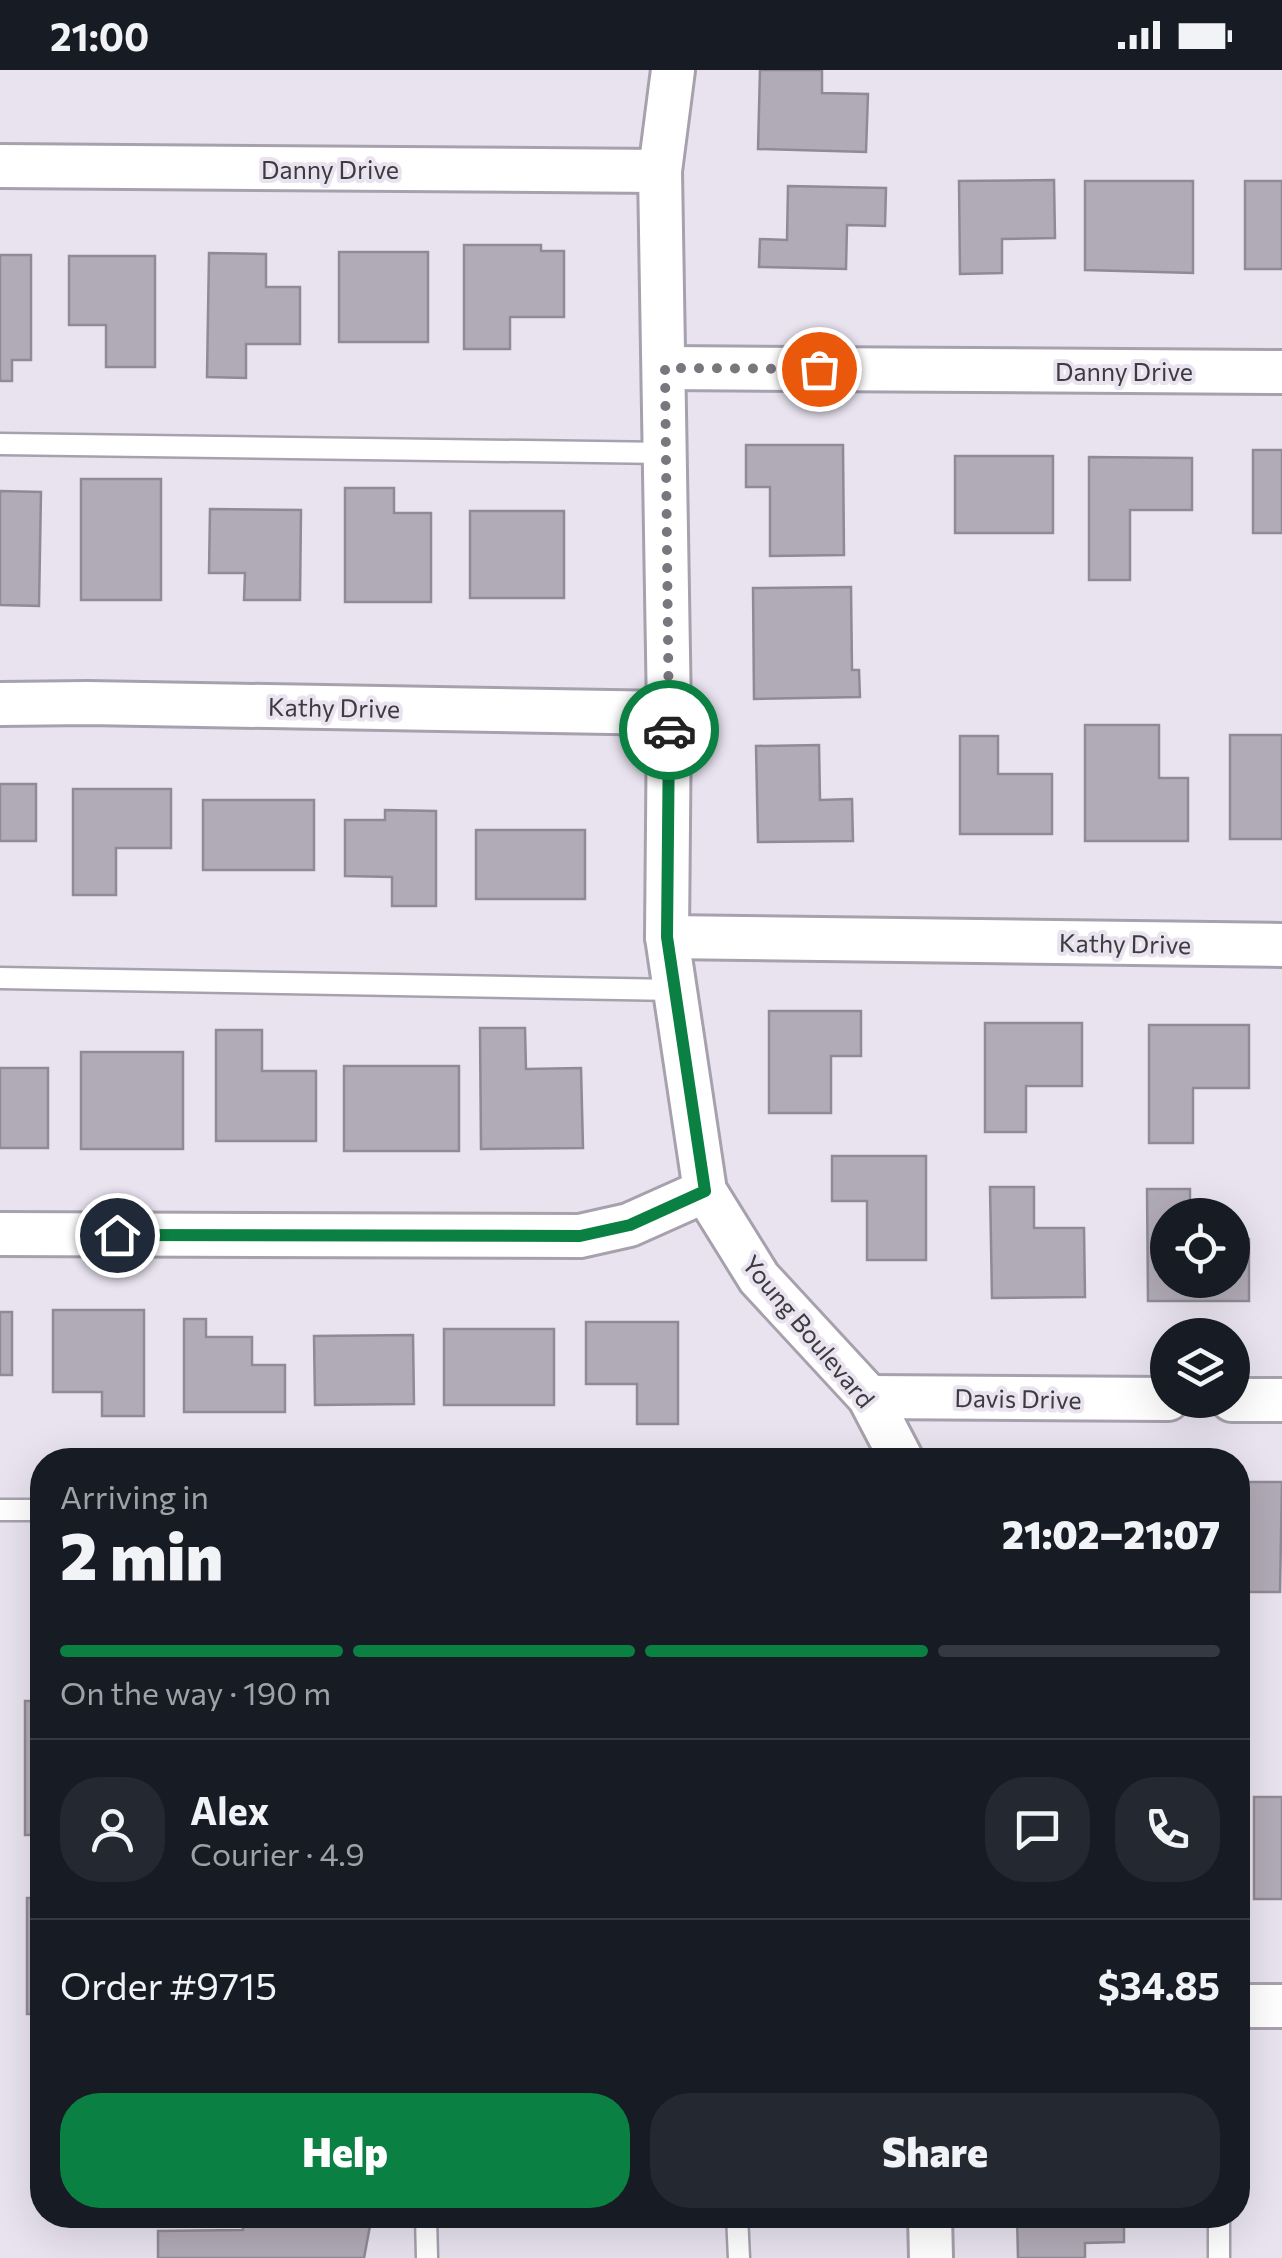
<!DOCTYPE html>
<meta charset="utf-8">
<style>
body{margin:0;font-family:Commissioner,sans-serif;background:#242831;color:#f1f3f6;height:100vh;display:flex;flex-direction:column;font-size:38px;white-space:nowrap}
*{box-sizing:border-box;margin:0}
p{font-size:32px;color:#9ea1a6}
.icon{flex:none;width:55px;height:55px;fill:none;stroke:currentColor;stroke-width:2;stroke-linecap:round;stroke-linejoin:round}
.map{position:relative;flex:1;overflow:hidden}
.drawer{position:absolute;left:30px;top:1378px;width:1220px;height:780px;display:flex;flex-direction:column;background:#171b24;border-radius:40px;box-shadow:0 10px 40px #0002}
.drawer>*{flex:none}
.fabs{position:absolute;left:1150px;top:1128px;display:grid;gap:20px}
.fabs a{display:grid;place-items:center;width:100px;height:100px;border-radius:50%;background:#171b24;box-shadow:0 10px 40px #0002;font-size:50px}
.pin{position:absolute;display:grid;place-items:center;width:85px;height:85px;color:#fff;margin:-42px;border:5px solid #fff;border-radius:50%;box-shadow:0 2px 10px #0007}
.courier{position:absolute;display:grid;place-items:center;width:100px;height:100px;margin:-50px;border:8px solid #0b8043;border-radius:50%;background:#fff;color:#222;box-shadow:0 2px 12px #0007}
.headline em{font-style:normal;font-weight:800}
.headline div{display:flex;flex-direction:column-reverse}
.headline{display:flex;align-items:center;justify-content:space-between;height:170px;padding:0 30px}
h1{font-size:65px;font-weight:800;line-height:75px}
.bar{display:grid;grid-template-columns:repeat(4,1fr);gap:15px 10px;align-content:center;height:120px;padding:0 30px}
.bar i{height:12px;border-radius:8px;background:#363941}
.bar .active{background:#0b8043}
.bar p{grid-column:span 4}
.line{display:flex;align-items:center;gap:25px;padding:0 30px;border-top:2px solid #363941}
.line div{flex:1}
.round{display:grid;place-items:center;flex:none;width:105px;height:105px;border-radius:40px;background:#242831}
.action{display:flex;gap:20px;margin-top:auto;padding:20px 30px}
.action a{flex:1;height:115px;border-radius:40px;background:#0b8043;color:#fff;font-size:40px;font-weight:800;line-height:115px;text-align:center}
.action a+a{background:#242831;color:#f1f3f6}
.status{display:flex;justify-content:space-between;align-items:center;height:70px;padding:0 50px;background:#171b24;direction:ltr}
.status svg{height:28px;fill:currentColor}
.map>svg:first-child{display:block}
.building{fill:#b0abb6;stroke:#8f8a95;stroke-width:2.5}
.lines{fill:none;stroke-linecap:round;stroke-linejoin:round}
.service-casing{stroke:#a6a1ad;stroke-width:25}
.minor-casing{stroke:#a6a1ad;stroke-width:48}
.service{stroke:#fff;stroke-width:20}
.minor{stroke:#fff;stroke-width:42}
.done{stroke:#79767d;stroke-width:10;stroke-dasharray:0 18}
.route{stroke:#0b8043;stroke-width:12}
.labels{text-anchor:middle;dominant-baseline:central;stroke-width:8;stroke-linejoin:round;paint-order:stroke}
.street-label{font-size:25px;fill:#3d3b40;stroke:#e8e3ef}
</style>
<div class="status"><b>21:00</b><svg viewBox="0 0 49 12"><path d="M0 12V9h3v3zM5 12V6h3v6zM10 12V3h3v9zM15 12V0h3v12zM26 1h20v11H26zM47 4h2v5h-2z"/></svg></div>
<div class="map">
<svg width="1282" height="2188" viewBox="0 0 1282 2188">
<rect width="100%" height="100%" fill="#e8e3ef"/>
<g class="building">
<polygon points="760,0 822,0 822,23 868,24 866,82 758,79"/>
<polygon points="1054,110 1055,168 1002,169 1002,203 960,204 959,111"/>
<polygon points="1085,111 1193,111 1193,203 1085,200"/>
<rect x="1245" y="111" width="37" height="88"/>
<polygon points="788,116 886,118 885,156 847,155 846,199 759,197 760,169 787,170"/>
<polygon points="464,175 541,175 541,181 564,181 564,247 510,247 510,279 464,279"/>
<rect x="339" y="182" width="89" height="90"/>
<polygon points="209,183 266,184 266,217 300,217 300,274 246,274 246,308 207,307"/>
<polygon points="0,185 31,185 31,290 12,290 12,311 0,311"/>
<polygon points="69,186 155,186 155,297 106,297 106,255 69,255"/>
<polygon points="746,375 843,375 844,485 770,486 770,417 746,417"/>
<rect x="1253" y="380" width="29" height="83"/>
<rect x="955" y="386" width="98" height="77"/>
<polygon points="1089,387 1192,388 1192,440 1130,440 1130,510 1089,510"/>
<rect x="81" y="409" width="80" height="121"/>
<polygon points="345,418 394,418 394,443 431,443 431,532 345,532"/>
<polygon points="0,421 41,422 39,536 0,535"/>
<polygon points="210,439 301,440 300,530 244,530 245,503 209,503"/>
<rect x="470" y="441" width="94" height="87"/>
<polygon points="851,517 852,600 859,600 860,627 754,629 753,518"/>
<polygon points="1085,655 1159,655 1159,708 1188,708 1188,771 1085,771"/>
<rect x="1230" y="665" width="52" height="104"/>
<polygon points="960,666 998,666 998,704 1052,704 1052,764 960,764"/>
<polygon points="819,675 820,730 852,729 853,771 758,772 756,676"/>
<rect x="0" y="714" width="36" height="57"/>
<polygon points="73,719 171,719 171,778 116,778 116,825 73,825"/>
<rect x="203" y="730" width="111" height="70"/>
<polygon points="385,740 436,741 436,836 392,836 392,807 345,806 345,750 385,750"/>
<rect x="476" y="760" width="109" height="69"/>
<polygon points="769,941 861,941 861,986 831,986 831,1043 769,1043"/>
<polygon points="985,953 1082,953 1082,1016 1026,1016 1026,1062 985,1062"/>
<polygon points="1149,955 1249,955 1249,1018 1193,1018 1193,1073 1149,1073"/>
<polygon points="480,958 525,958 526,999 581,998 583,1078 481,1079"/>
<polygon points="216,960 262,960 262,1001 316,1001 316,1071 216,1071"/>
<rect x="81" y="982" width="102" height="97"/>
<rect x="344" y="996" width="115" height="85"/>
<rect x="0" y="998" width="48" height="80"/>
<polygon points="832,1086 926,1086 926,1190 867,1190 867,1131 832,1131"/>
<polygon points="990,1117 1034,1117 1034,1158 1084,1158 1085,1227 992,1228"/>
<polygon points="1147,1119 1190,1119 1190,1145 1168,1145 1168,1210 1232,1210 1232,1169 1249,1169 1249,1231 1148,1231"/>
<polygon points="53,1240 144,1240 144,1346 102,1346 102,1322 53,1322"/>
<rect x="0" y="1242" width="12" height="63"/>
<polygon points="184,1249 206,1249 206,1267 252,1267 252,1295 285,1295 285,1342 184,1342"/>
<polygon points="586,1252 678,1252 678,1354 637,1354 637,1314 586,1314"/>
<rect x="444" y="1259" width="110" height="76"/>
<polygon points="413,1265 414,1334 315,1335 314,1266"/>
<polygon points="1238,1412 1282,1412 1280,1522 1238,1522"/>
<rect x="25" y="1631" width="17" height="134"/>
<rect x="1254" y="1727" width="28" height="102"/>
<rect x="27" y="1828" width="15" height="116"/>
<polygon points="242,2145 372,2145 364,2188 158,2188 158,2161 243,2160"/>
<polygon points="1017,2145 1124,2145 1124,2172 1085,2173 1085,2188 1018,2188"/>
</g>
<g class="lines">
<g class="service-casing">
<g id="service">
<polyline points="0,374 666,383"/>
<polyline points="0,908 675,920"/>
<polyline points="0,1440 42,1440"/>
<polyline points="426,2145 427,2188"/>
<polyline points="737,2145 739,2188"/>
<polyline points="1219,2145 1219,2188"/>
</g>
</g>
<g class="minor-casing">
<g id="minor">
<polyline points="673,0 660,101 669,643 667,867 705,1121 759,1208 869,1327 902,1390"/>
<polyline points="0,96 660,101"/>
<polyline points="665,298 1282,302"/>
<polyline points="0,634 88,633 669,643"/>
<polyline points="667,867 1282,875"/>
<polyline points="0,1164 580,1166 629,1155 705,1121"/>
<polyline points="869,1327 1168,1329"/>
<polyline points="1232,1330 1282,1330"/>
<polyline points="1238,1936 1282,1936"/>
<polyline points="930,2145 931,2188"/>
</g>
</g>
<use href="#service" class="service"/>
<use href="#minor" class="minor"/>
</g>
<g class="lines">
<polyline class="done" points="669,660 665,298 819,299"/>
<polyline class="route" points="117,1165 580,1166 630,1155 705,1121 667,867 669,660"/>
</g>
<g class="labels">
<g class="street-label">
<text x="330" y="99">Danny Drive</text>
<text x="1124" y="301">Danny Drive</text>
<text transform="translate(334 637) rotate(1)">Kathy Drive</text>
<text transform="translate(1125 873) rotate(1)">Kathy Drive</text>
<text transform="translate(809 1261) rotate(50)">Young Boulevard</text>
<text transform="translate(1018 1328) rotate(1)">Davis Drive</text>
</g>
</g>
</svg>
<div class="fabs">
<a><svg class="icon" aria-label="locate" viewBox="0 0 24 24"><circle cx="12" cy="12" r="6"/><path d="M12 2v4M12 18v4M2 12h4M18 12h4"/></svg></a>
<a><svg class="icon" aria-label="layers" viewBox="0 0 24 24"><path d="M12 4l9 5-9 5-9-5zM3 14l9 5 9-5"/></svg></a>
</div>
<div class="pin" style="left:819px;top:299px;background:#ea580c"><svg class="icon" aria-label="bag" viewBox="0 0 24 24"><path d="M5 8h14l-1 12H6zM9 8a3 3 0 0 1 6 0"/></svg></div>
<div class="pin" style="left:117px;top:1165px;background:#1f2937"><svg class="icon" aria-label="home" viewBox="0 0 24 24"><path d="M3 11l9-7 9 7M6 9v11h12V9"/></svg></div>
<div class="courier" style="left:669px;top:660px"><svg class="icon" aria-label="car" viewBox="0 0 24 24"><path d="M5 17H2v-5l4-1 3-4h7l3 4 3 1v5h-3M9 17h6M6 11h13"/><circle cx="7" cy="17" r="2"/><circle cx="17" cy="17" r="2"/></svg></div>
<section class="drawer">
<div class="headline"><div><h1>2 min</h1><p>Arriving in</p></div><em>21:02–21:07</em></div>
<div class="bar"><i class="active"></i><i class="active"></i><i class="active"></i><i></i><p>On the way · 190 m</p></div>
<div class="line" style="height:180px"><a class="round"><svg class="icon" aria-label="person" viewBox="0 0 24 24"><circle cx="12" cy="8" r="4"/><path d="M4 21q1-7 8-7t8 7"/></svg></a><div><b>Alex</b><p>Courier · 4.9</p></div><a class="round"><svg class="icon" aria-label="chat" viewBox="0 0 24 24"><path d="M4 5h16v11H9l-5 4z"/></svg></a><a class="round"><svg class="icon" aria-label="phone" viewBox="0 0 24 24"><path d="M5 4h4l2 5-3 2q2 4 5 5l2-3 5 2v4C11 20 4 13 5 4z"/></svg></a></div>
<div class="line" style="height:130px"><div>Order #9715</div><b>$34.85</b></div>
<div class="action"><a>Help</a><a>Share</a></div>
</section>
</div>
